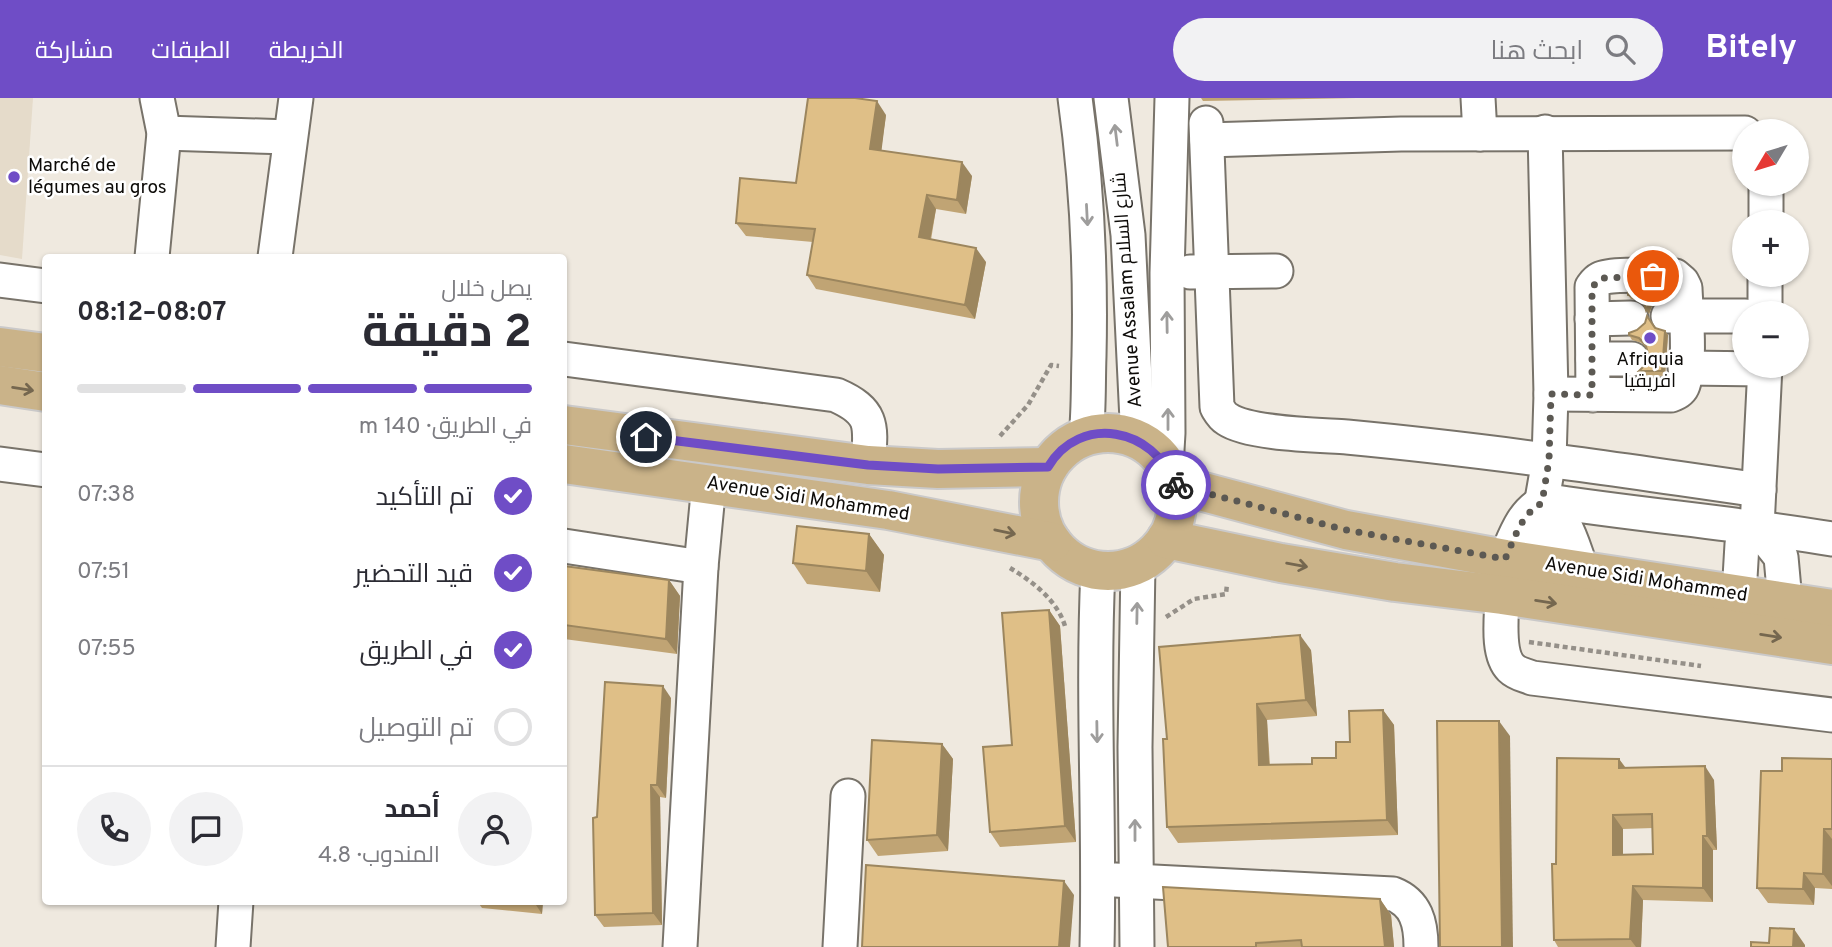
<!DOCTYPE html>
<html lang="ar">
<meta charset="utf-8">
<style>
body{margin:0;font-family:Overpass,Cairo,sans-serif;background:#f2f2f3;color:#2b2b33;direction:rtl;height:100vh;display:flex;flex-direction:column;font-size:26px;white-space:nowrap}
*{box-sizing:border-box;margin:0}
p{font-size:23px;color:#7c7c81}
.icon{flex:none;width:38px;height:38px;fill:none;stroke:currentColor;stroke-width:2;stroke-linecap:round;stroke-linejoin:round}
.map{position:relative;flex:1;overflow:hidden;direction:ltr}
.drawer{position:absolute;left:42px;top:156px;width:525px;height:651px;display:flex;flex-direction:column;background:#fff;border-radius:7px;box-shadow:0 2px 5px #0004;direction:rtl}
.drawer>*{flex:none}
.needle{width:46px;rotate:232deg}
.tools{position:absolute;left:1732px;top:21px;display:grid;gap:14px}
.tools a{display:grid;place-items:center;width:77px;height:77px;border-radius:50%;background:#fff;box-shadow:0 2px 5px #0004;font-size:35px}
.pin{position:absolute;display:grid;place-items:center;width:60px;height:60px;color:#fff;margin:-30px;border:4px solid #fff;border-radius:50%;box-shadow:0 2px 7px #0007}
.courier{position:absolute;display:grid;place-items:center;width:70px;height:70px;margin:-35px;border:5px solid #6f4dc6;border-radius:50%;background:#fff;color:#222;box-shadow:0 2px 9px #0007}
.headline em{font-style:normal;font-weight:700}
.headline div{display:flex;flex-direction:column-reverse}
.headline{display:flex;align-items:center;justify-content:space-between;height:119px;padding:0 35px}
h1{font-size:46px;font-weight:700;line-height:52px}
.bar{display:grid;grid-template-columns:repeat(4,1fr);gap:10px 7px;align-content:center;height:84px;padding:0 35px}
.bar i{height:9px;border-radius:5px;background:#e1e1e2}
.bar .active{background:#6f4dc6}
.bar p{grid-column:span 4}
.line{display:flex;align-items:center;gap:18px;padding:0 35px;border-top:2px solid #e1e1e2}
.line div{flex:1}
.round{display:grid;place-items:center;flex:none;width:74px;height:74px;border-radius:37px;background:#f2f2f3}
ol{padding:0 35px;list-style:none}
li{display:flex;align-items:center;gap:21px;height:77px}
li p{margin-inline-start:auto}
li .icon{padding:7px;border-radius:50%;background:#6f4dc6;color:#fff;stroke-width:4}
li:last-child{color:#7c7c81}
li i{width:38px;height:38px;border:4px solid #e1e1e2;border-radius:50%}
header{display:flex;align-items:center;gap:42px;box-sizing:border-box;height:98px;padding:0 35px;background:#6f4dc6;color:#fff}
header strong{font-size:33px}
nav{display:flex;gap:38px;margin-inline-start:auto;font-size:24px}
.search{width:490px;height:63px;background:#f2f2f3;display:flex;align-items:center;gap:18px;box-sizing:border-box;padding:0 24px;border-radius:38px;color:#7c7c81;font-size:26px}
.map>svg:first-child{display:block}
.built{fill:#e5dbca}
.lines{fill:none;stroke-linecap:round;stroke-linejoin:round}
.minor-casing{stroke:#78736a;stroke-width:37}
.major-casing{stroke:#cac9c9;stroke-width:42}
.path{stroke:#959089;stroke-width:4.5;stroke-dasharray:5 3.5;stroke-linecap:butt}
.minor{stroke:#fff;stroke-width:33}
.major{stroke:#cab389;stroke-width:38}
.wall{fill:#c0a474;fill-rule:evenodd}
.shaded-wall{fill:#9c865e}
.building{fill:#dfbf87;stroke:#9c865e;stroke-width:2;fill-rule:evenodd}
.oneway{stroke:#9e9d9c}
.oneway2{stroke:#75674f}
.done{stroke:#5c5953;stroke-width:7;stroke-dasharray:0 12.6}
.route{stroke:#6f4dc6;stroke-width:9}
.poi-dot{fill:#6f4dc6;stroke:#fff;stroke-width:2.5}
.labels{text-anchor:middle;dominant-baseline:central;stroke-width:5;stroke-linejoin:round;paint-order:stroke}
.poi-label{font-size:19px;fill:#0d0b08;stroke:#fff;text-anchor:start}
.street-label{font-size:19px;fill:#0d0b08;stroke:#fff}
</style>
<header>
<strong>Bitely</strong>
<div class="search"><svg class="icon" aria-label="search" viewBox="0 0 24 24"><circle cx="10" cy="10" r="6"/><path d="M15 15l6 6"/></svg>ابحث هنا</div>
<nav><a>الخريطة</a><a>الطبقات</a><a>مشاركة</a></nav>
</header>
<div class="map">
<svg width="1832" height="849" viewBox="0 0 1832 849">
<rect width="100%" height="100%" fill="#efe9df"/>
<polygon class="built" points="0,0 33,0 22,161 0,157"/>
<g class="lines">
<g class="minor-casing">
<g id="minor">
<path d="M1075,0C1087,86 1091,171 1089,258C1088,285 1089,312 1086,339"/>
<polyline points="1111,0 1128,137 1138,343"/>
<polyline points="1478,0 1480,36"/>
<path d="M1206,25L1217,309C1220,314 1222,318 1227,321C1249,336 1319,337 1347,339C1485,352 1622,372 1759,392"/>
<polyline points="164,35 289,39"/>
<polyline points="1207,42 1401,36 1745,35"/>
<polyline points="1766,124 1766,86"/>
<polyline points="152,159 164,35 157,0"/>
<polyline points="275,159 296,0"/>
<polyline points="1190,174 1276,173"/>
<polyline points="0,182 46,188"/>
<polyline points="1765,215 1765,177"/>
<polyline points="1668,218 1745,218"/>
<polyline points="1592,221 1631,220"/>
<path d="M564,261L836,297C875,314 871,329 868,367"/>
<polyline points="1593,261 1632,261"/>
<polyline points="1765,268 1757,429 1781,459 1785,503"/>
<polyline points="1685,270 1765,271"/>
<path d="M1551,296L1671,297C1677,295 1681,293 1683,287C1691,264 1686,215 1685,190L1682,184L1675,178C1659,178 1612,175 1600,181C1596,183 1595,185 1592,189L1593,297"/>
<polyline points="0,366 46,372"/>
<polyline points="1166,369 1168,335 1167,175 1172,0"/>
<path d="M1542,402C1638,417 1736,425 1832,441"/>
<polyline points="564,448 701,469"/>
<path d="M1505,461C1514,442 1521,416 1542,405C1566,414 1573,450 1582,472"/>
<polyline points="1541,466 1542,402 1549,362 1551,296 1545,34"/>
<path d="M1502,497C1502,517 1496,555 1511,570C1517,576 1525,577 1532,580L1832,617"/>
<polyline points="1739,497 1742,446 1758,431"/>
<path d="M1115,782L1393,796C1416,805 1421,825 1421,849"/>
<polyline points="233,849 236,803"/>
<polyline points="680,849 701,469 709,385"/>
<polyline points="840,849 848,698"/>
<path d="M1097,849C1100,723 1092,598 1098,472"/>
<polyline points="1137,849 1135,649 1138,466"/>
</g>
</g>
<g class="major-casing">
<g id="major">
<polyline points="0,249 46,255"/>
<polyline points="0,287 46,294"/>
<polyline points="564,327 868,367 938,371 1048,369"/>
<circle cx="1108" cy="404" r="69"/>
<polyline points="564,366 888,412 1052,444"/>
<polyline points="1174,386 1346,432 1505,461 1832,511"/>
<polyline points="1166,441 1281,465 1395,484 1502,497 1832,547"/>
</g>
</g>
<g class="path">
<polyline points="1000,338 1028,307 1051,267 1059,268"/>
<path d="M1010,470C1032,483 1057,502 1065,528"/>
<polyline points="1166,519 1194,501 1226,496 1227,486"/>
<polyline points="1529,544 1701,568"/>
</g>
<use href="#minor" class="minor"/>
<use href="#major" class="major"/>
</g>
<g class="wall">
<polygon points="1201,0 1356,0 1203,3"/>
<polygon points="886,17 881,52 972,78 966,116 936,111 931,142 986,164 975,221 816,191 807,177 813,144 746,138 736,125 796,85"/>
<polygon points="1663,193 1666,197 1652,208 1649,216 1645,207 1641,203 1631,201 1628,197"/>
<polygon points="1655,230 1665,233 1668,237 1665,278 1642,277 1639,273 1646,266 1648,256 1646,249 1642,245 1632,242 1629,237"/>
<polygon points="869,436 884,457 880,494 807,486 793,465"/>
<polygon points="564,468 669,482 680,498 677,556 564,541"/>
<polygon points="1049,512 1060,528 1076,744 1000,749 990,734 1012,647"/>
<polygon points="1311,552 1317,618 1267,622 1270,667 1312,666 1336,660 1350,644 1383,612 1394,627 1398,737 1178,745 1167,729 1167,641"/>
<polygon points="671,600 666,700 660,699 662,827 604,829 595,817"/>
<polygon points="942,646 953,661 948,753 878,758 867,742"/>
<path d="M1619,661L1626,670L1714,682L1717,752H1713V804L1643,802L1641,849H1558L1554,842L1556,766ZM1653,730V756L1623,757V731Z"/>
<polygon points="1832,661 1832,791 1815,790 1814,807 1768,805 1757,790 1782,673"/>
<polygon points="1380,801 1391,817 1394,849 1168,849"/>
<polygon points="477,803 543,803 542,816 482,810"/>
</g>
<g class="shaded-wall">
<polygon points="877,3 886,17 880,64 870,51"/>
<polygon points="962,64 972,78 966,116 957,102"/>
<polygon points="927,97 936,111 928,153 919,139"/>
<polygon points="976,150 986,164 975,221 965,207"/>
<polygon points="1649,204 1652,208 1649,216 1646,212"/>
<polygon points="1665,233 1668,237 1665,278 1662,273"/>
<polygon points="869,436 884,457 880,494 866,473"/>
<polygon points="669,482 680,498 677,556 666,541"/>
<polygon points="1049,512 1060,528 1076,744 1065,728"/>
<polygon points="1300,537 1311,552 1317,618 1306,602"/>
<polygon points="663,588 671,600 666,700 657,687"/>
<polygon points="1257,606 1267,622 1270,683 1259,667"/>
<polygon points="1383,612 1394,627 1398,737 1387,722"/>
<polygon points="1499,623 1510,638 1513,849 1502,849"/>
<polygon points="942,646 953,661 948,753 937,737"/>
<polygon points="1619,661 1629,675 1619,670"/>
<polygon points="1705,668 1714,682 1717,752 1707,738"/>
<polygon points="651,687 660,699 662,827 653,815"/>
<polygon points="1613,717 1623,731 1623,771 1613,757"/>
<polygon points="1824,731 1832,741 1832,788 1823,776"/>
<polygon points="1703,738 1713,752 1713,804 1703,790"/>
<polygon points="1804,775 1815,790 1814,807 1803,791"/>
<polygon points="1064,783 1074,797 1070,849 1059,849"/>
<polygon points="1633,788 1643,802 1641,849 1636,849 1630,841"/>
<polygon points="1380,801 1391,817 1394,849 1385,849"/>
<polygon points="534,803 543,803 542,816 534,804"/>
<polygon points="1794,831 1805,847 1805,849 1793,849"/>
</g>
<g class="building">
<polygon points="808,0 855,0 877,3 870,51 962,64 957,102 927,97 919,139 976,150 965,207 807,177 815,131 736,125 740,80 796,85"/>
<polygon points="1628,192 1663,193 1649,204 1646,212 1644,205 1638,199 1628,197"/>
<polygon points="1647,218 1655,230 1665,233 1662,273 1639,273 1646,266 1648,256 1646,248 1639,240 1629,237 1629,235 1637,232 1645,225"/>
<polygon points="797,428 869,436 866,473 793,465"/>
<polygon points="564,468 669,482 666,541 564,527"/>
<polygon points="1049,512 1065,728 990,734 983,649 1012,647 1002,515"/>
<polygon points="1300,537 1306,602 1257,606 1259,667 1312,666 1312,660 1336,660 1336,644 1350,644 1349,613 1383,612 1387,722 1167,729 1163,641 1167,641 1159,549"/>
<polygon points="605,584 663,588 657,687 651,687 653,815 595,817 593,720 597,719"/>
<polygon points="1437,623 1499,623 1502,849 1440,849"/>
<polygon points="872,642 942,646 937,737 867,742"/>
<path d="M1557,660L1619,661V670L1705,668L1707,738H1703V790L1633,788L1630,841L1554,842L1552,766H1556ZM1652,716L1653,756L1613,757V717Z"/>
<polygon points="1782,660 1832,661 1832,731 1824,731 1823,776 1804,775 1803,791 1757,790 1761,673 1782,673"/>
<polygon points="866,767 1064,783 1059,849 862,849"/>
<polygon points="1163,789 1380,801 1385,849 1302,849 1301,842 1256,845 1256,849 1168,849"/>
<polygon points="1770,830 1794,831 1793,849 1751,849 1751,844 1769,845"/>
</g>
<defs><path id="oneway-shaft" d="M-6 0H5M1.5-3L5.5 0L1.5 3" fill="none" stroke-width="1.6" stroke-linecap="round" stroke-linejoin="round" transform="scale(1.75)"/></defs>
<g class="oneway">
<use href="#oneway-shaft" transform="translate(1116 37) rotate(-97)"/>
<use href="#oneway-shaft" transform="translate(1087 117) rotate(87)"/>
<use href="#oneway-shaft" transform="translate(1167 224) rotate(-91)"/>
<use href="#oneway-shaft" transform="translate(1168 321) rotate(-90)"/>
<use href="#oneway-shaft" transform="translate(1137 515) rotate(-89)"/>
<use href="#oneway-shaft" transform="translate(1097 634) rotate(89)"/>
<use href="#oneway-shaft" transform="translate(1135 732) rotate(-90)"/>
</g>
<g class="oneway2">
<use href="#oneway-shaft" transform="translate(23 291) rotate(9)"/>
<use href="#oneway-shaft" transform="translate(1005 434) rotate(12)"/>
<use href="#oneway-shaft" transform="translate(1297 467) rotate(10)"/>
<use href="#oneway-shaft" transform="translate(1546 504) rotate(9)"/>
<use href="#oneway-shaft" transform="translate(1771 538) rotate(9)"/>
</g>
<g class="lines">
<path class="done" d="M1176,387L1346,432L1505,461C1514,442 1521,416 1542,405L1549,362L1551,296L1592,297V189L1602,180L1653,178"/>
<path class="route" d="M646,339L868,367L938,371L1048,369C1080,315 1155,330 1174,386L1176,387"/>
</g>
<g class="poi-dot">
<circle cx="14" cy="79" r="7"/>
<circle cx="1650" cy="240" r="7"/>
</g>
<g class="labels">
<g class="poi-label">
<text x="28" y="68">Marché de<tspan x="28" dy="22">légumes au gros</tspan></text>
<text x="1650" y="262" text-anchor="middle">Afriquia<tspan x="1650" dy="22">افريقيا</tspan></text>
</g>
<g class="street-label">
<text transform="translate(1128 192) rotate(-94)">Avenue Assalam شارع السلام</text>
<text transform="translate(808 401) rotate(9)">Avenue Sidi Mohammed</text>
<text transform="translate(1646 482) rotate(9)">Avenue Sidi Mohammed</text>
</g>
</g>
</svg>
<div class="tools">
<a><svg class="needle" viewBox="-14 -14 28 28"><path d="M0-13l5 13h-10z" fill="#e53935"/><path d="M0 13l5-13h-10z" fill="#7c7c81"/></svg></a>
<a>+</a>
<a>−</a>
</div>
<div class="pin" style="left:1653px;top:178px;background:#ea580c"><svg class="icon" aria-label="bag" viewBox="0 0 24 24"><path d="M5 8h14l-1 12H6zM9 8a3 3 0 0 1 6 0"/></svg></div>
<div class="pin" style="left:646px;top:339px;background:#1f2937"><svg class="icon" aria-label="home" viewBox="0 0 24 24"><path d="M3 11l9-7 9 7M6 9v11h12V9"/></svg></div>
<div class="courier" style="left:1176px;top:387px"><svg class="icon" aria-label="bike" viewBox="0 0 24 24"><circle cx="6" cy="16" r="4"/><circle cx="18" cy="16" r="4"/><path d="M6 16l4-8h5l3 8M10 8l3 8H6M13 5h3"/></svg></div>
<section class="drawer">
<div class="headline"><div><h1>2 دقيقة</h1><p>يصل خلال</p></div><em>08:07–08:12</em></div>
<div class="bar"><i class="active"></i><i class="active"></i><i class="active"></i><i></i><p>في الطريق · 140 m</p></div>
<ol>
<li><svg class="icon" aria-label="check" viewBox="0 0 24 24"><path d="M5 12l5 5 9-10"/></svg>تم التأكيد<p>07:38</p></li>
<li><svg class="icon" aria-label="check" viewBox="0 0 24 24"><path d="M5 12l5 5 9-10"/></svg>قيد التحضير<p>07:51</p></li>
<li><svg class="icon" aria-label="check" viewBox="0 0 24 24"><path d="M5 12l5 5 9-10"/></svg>في الطريق<p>07:55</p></li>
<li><i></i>تم التوصيل</li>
</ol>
<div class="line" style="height:126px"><a class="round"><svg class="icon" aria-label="person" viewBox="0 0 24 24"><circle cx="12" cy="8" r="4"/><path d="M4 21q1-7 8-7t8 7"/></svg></a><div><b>أحمد</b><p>المندوب · 4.8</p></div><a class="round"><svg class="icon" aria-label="chat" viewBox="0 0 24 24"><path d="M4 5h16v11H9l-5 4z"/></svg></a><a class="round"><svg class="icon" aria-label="phone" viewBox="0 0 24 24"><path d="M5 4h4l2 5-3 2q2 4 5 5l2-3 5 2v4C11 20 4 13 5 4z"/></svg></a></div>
</section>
</div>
